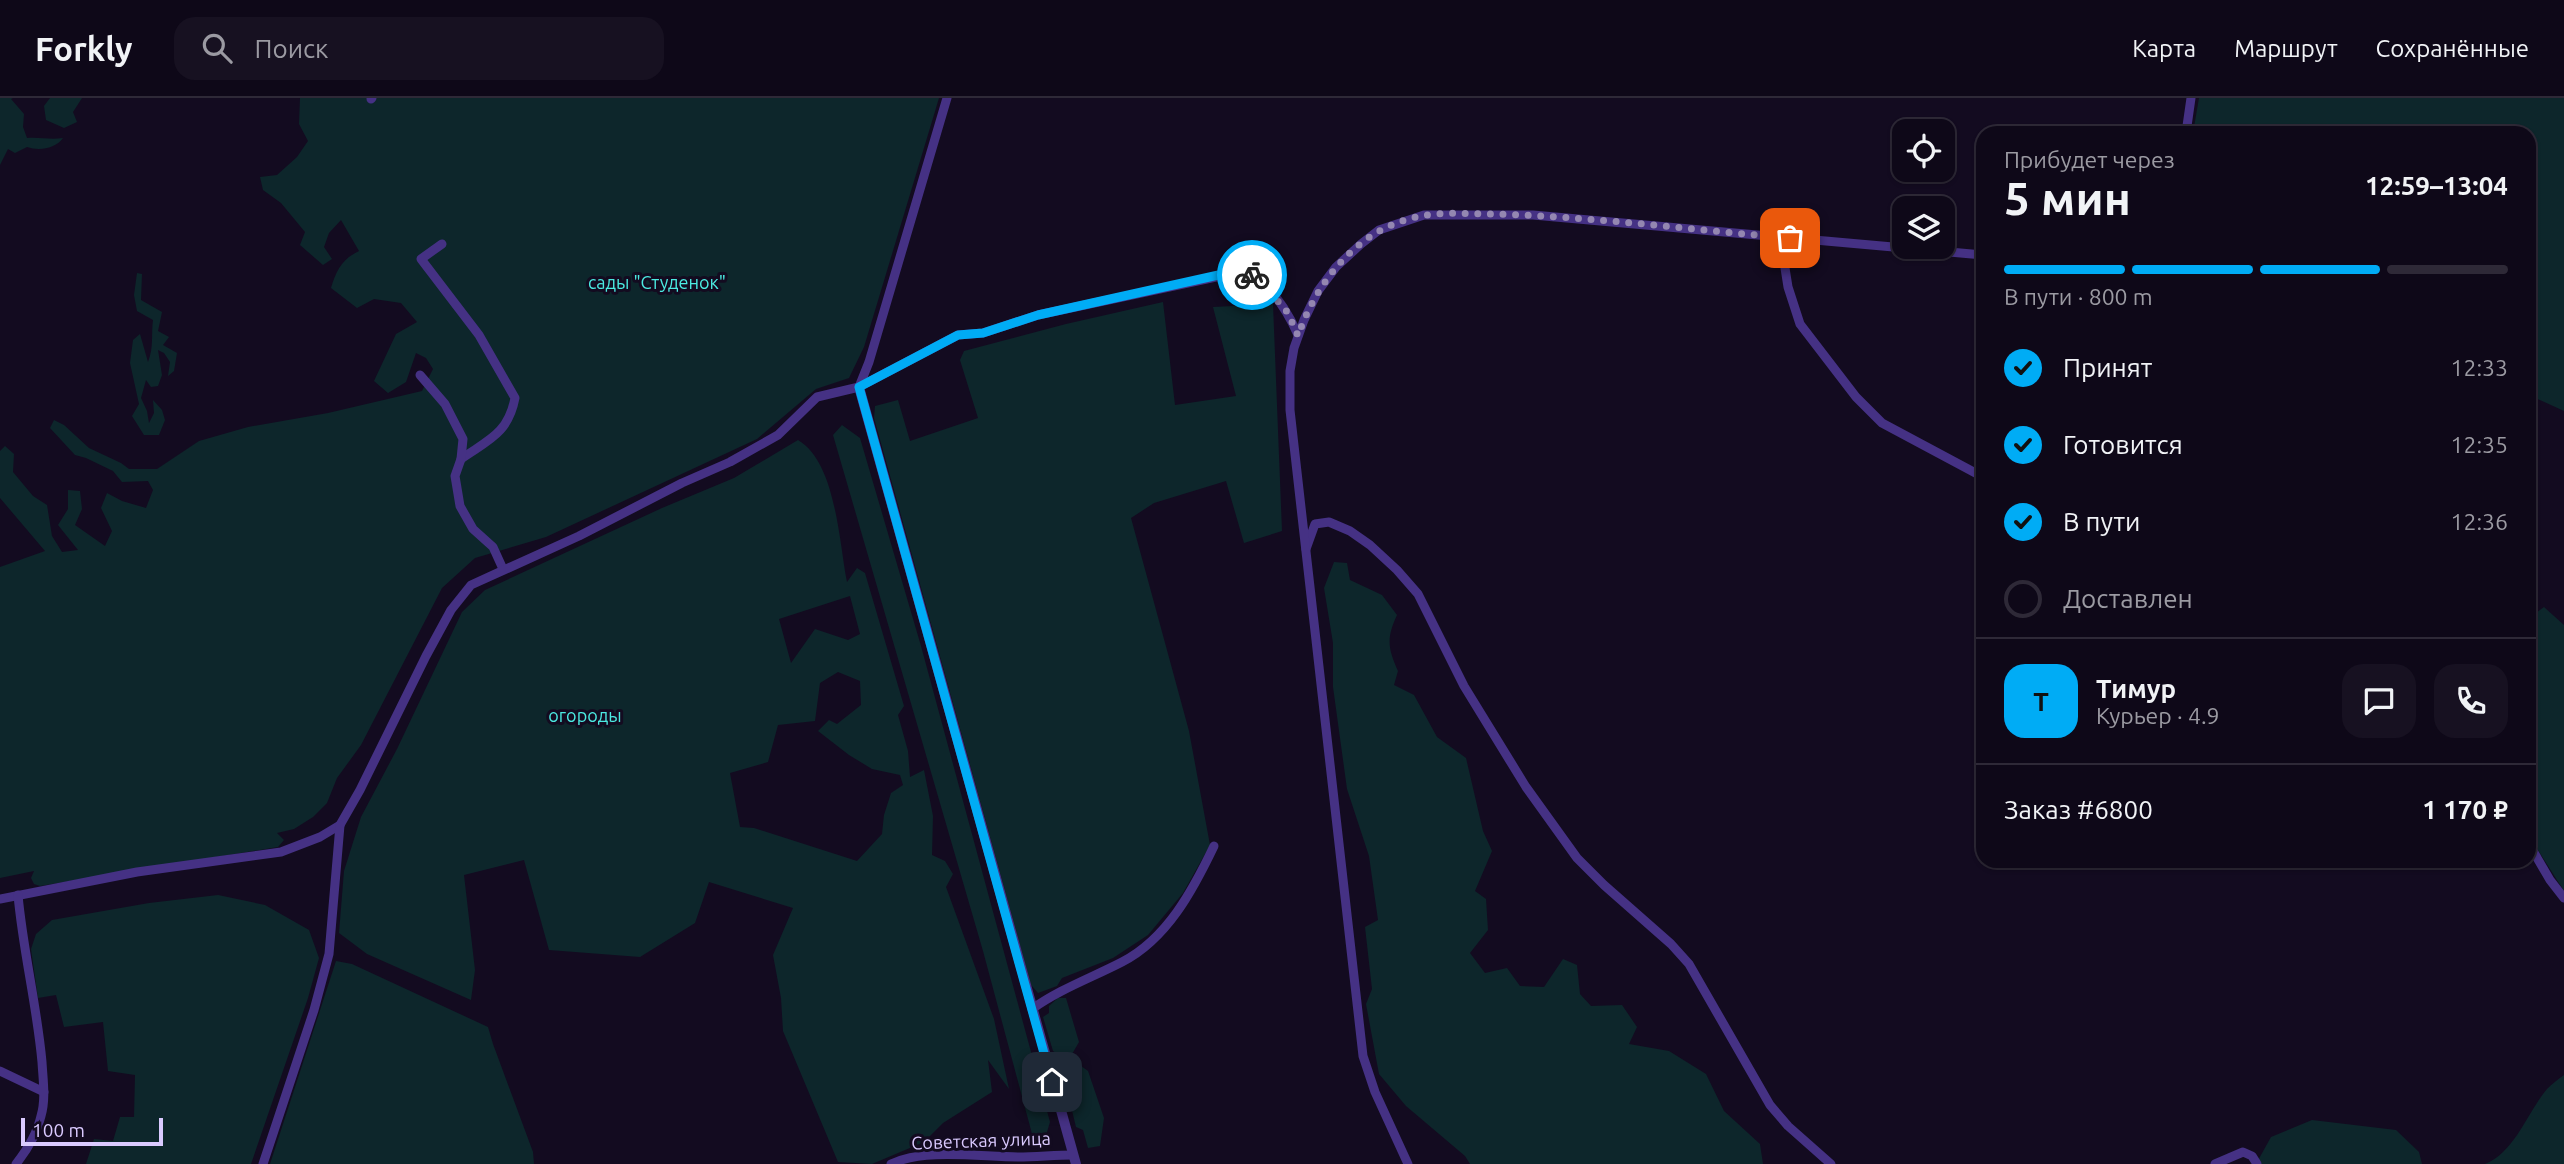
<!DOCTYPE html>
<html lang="ru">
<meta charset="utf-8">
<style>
body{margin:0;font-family:Ubuntu,sans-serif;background:#171121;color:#f1f3f6;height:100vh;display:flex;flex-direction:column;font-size:26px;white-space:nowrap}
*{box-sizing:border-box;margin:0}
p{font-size:23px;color:#9b9aa2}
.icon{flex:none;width:38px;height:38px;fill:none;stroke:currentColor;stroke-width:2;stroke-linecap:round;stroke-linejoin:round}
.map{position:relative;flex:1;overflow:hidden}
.details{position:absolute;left:1976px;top:28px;width:560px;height:742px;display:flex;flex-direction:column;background:#0e0818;border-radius:21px;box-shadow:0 2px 5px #0004,0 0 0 2px #2e2937}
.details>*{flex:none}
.buttons{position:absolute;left:1892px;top:21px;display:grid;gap:14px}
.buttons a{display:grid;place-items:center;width:63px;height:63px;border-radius:14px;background:#0e0818;box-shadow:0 2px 5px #0004,0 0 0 2px #2e2937;font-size:35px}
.scale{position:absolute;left:21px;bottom:18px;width:142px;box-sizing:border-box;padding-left:7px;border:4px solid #dacaff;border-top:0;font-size:19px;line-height:24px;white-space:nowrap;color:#dacaff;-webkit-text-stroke:5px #130b20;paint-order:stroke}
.pin{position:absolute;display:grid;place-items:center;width:60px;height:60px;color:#fff;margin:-30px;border-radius:14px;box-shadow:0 4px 10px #0006}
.courier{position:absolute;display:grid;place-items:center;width:70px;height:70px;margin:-35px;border:5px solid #00acf5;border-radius:50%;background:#fff;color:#222;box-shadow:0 2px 9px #0007}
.overview em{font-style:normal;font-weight:700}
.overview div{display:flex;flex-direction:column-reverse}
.overview{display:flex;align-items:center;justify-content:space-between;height:119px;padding:0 28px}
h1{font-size:46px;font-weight:700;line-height:52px}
.bar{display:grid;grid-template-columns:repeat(4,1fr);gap:10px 7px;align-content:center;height:84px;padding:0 28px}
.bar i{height:9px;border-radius:5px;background:#2e2937}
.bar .on{background:#00acf5}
.bar p{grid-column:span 4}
.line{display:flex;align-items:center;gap:18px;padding:0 28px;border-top:2px solid #2e2937}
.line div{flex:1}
.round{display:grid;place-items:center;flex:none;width:74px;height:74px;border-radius:21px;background:#171121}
ol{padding:0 28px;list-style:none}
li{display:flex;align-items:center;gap:21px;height:77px}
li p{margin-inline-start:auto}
li .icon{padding:7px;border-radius:50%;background:#00acf5;color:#111;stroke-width:4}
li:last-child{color:#9b9aa2}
li i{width:38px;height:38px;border:4px solid #2e2937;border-radius:50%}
header{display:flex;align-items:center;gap:42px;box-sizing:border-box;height:98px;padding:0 35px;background:#0e0818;border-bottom:2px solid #2e2937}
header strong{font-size:33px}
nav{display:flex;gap:38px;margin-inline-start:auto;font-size:24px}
.search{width:490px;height:63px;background:#171121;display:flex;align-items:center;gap:18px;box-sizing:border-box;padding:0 24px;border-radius:21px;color:#9b9aa2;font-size:26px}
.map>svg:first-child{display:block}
.green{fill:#0d262b;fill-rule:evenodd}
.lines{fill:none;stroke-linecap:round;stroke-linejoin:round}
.minor{stroke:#453184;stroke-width:9}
.tertiary{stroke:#453184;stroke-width:10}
.done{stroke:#9487b1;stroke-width:7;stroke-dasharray:0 12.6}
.route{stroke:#00acf5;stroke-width:9}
.labels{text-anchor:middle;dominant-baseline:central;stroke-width:6;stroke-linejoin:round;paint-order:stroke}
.park-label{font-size:18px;fill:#4beae1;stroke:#130b20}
.street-label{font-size:18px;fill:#dacaff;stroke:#130b20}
</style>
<header>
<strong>Forkly</strong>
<div class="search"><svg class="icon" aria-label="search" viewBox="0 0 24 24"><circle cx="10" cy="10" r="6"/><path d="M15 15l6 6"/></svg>Поиск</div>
<nav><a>Карта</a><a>Маршрут</a><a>Сохранённые</a></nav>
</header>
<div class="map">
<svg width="2564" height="1066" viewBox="0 0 2564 1066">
<rect width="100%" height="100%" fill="#130b20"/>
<g class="green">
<path d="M0,0H13L11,1L24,16L23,29L27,40C40,39 50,42 63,40C55,51 39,53 27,49L15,55L8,51L0,67Z"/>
<polygon points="50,0 82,0 73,14 77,24 64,30 46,22 44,8"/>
<path d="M300,0H939L864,249L849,280L816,291L757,341L546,439L475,460L442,490L361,647L337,680L327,705L313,719L294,731L277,735L284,742L278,749L40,788L34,786L31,780L34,773L0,780V469L45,453L0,400V353L5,348L14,356L13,374L33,398L47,407L52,438L62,454L78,452L58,427L68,411V392L80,393L82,411L75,427L105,448L112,433L101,410L107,395L122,403L146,410L153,392L148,383L122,384L113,373L86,360L75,357L50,330L54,322L64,327L89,350L121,365L129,371H157L199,343L248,329L328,315L422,293L433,271L426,260L416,255L406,284L388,295L374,283L396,236L417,224L401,205L374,201L357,210L331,190C336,173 342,161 359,153L341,122L329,135L324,149L332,161L323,167L300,147L305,134L281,105L263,92L260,79L277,77L297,59L308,43L299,26Z"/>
<polygon points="2199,0 2564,0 2564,313 2529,297 2529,35 2193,35"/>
<path d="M137,175L142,176L141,202L162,214L158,233L169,239L163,247L177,255L174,273L168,278L170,264L164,255L158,252L162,277L158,288L151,289L146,282L141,300L147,313L149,325L154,315L153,302L162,312L165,322L159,337H144L132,318L139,306L130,265L133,242L140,236L148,264C154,249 151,237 153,222L137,213L134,197Z"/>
<polygon points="1163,204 1175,307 1236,298 1213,209 1273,206 1282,433 1244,445 1226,383 1154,405 1131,420 1189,633 1210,747 1183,795 1148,837 1113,860 1062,880 1057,888 1038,895 1031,887 874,320 875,308 898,302 910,343 978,320 960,262 964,253 1066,226"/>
<polygon points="842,327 860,340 921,548 1050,1024 1044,1044 1035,1047 983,853 833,337"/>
<path d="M798,342C836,364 839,444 847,484L857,470L865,475L904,608L898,617L908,653L910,679L924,672L933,718L932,757L945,763L953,776L946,789L994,921L1009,991L988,962L992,994L943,1025L924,1044L872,1066L838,1064L783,933L781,900L773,857L793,810L709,784L695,825L640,859L549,852L524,762L464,777L475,872L471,902L367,856L339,835L344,773L361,719L397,651L462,514L485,492L662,410L734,380ZM850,498L860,536L848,542L815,531L791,565L779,521ZM838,574L860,583L861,607L837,626L829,622L818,633L849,657L872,671L900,677L903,687L891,695L884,717L882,736L857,763L754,730L740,729L730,675L768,664L778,627L815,623L820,585Z"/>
<path d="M1334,464L1347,465L1350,482L1382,497L1397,517C1386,541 1388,550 1398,573L1394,587L1414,597L1437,639L1466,660L1483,733L1492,753L1475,793L1486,801L1488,832L1470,855L1485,875L1507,870L1520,888L1544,889L1563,861L1577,867L1580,896L1591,908L1622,907L1637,929L1629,946L1669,953L1706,976L1724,1013L1760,1046L1763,1066H1470L1465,1058L1406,1008L1379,976L1366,906L1372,891L1365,829L1378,822L1369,758L1347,691L1333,589V545L1324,490Z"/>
<polygon points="2544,509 2564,527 2564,793 2529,738 2529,520"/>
<polygon points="218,797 265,807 309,832 319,860 308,900 251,1066 86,1066 94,1041 113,1043 120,1019 134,1019 135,977 108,973 103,924 64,929 56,897 38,900 31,851 36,836 52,822 149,805"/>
<polygon points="336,863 352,866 488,929 493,946 533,1054 534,1066 270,1066"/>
<polygon points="1058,900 1066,900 1079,944 1068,963 1053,953 1043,919 1049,915 1049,908"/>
<polygon points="1081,968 1088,973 1104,1020 1100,1048 1088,1050 1083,1032 1076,1029 1065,984 1072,975"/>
<path d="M2564,977V1066H2485C2515,1054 2527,1015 2547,991C2552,986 2558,981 2564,977Z"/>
<polygon points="2312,1022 2396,1032 2419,1054 2422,1066 2256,1066 2271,1039"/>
</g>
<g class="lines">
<g class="minor">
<polyline points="371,1 372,0"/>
<polyline points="2186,35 2191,0"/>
<polyline points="1770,139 1782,151 1788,189 1800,226 1856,299 1882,325 1983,379"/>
<path d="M442,146L421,161L479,237L515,300C508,336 488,342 461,361"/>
<polyline points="420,277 445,306 463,341 461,361 455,378 460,408 473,431 493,449 503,471"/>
<polyline points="859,289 869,264 947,0"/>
<polyline points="1306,451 1315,426 1329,424 1350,433 1370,447 1397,472 1418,496 1464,588 1526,689 1577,760 1604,787 1671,846 1689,866 1770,1007 1788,1028 1831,1066"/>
<polyline points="2529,746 2550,782 2564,800"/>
<path d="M0,801L137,774L281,754L320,739L340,727L360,692L426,558L451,512L471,487L579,438L682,385L730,364L778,337L817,299L859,289L958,237L983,235L1038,217L1244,173C1270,185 1287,212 1298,237"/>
<path d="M1032,911C1060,891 1091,880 1122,864C1167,841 1193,792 1214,748"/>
<polyline points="0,973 44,994"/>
<path d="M16,1066C27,1052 37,1036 41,1018C46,1001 43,982 42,964C37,908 23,853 18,797"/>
<polyline points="263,1066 314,912 329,856 340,727"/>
<path d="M891,1066C924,1050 981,1059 1018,1059C1036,1059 1055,1057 1073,1057"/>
<polyline points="1408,1066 1375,994 1363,958 1290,312 1290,273 1294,250 1304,222 1318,193 1336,169 1361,146 1379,132 1424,117 1533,117 1983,157"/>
<polyline points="2215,1066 2243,1054 2252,1058 2257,1066"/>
</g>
<polyline class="tertiary" points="859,289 1076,1066"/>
</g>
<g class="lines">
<path class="done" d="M1252,177L1257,179L1288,215L1298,238C1315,188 1351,140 1402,123C1432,112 1465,116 1497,116C1595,119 1693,132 1790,140"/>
<polyline class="route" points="1052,984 859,289 958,237 983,235 1038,217 1223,176 1244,173 1252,177"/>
</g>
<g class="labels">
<g class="park-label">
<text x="657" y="184">сады "Студенок"</text>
<text x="585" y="617">огороды</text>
</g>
<g class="street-label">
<text transform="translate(981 1042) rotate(-2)">Советская улица</text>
</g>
</g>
</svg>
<div class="buttons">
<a><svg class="icon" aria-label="locate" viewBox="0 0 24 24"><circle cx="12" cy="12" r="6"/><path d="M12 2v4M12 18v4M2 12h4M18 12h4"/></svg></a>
<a><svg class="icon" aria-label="layers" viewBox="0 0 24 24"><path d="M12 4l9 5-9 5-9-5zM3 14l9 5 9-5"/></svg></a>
</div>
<div class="scale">100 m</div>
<div class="pin" style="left:1790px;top:140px;background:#ea580c"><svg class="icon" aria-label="bag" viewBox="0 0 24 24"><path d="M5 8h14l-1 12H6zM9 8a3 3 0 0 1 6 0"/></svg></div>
<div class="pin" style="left:1052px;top:984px;background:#1f2937"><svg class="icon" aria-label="home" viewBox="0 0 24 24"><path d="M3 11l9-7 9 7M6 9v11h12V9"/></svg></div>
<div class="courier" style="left:1252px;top:177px"><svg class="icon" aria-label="bike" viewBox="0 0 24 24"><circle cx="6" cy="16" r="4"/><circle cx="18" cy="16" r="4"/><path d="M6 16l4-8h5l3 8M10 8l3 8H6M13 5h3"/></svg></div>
<section class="details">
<div class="overview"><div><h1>5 мин</h1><p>Прибудет через</p></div><em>12:59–13:04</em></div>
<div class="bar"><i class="on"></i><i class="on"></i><i class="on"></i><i></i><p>В пути · 800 m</p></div>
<ol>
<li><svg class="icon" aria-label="check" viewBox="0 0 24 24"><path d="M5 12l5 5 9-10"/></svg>Принят<p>12:33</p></li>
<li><svg class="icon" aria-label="check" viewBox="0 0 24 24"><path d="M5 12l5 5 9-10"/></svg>Готовится<p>12:35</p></li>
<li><svg class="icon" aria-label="check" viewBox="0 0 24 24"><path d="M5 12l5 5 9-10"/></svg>В пути<p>12:36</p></li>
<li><i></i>Доставлен</li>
</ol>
<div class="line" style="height:126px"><b class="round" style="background:#00acf5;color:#111">Т</b><div><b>Тимур</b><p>Курьер · 4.9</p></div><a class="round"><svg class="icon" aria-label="chat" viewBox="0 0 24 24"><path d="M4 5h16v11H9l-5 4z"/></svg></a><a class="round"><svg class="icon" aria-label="phone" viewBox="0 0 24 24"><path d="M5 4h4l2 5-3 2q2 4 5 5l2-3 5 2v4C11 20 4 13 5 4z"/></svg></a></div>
<div class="line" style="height:91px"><div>Заказ #6800</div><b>1 170 ₽</b></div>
</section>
</div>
